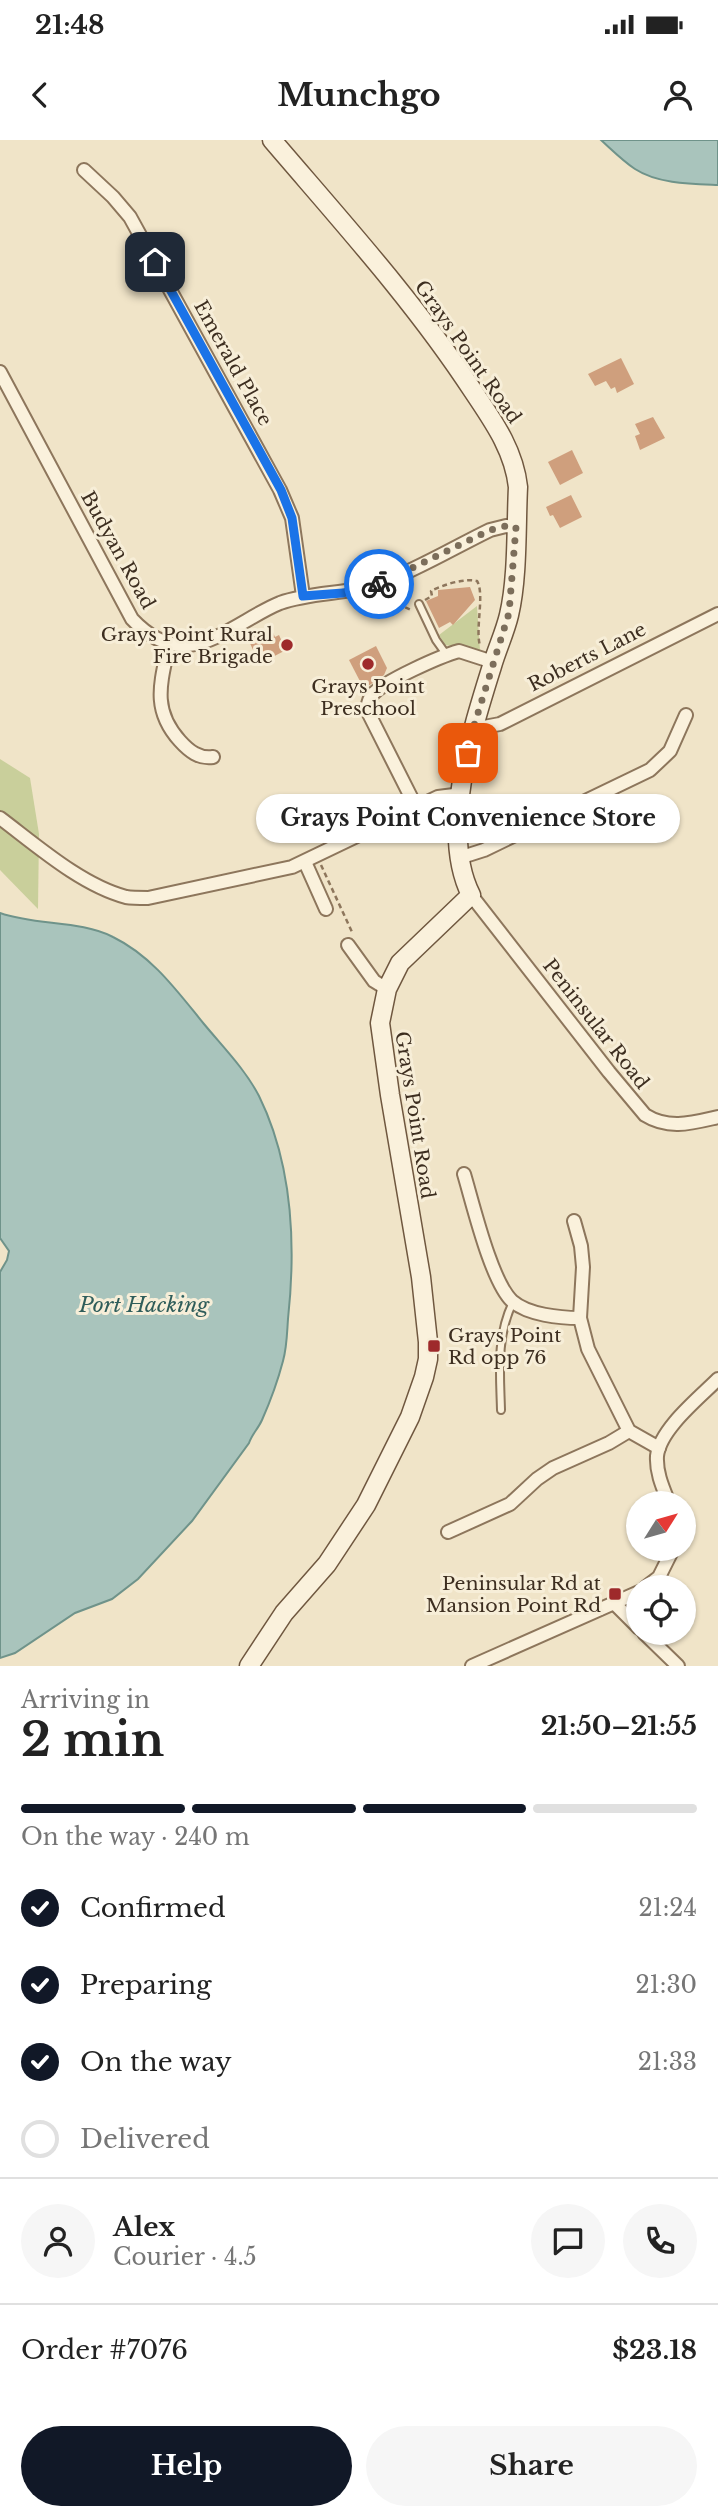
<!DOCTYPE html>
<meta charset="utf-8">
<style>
body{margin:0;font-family:"Libre Baskerville",serif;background:#f6f6f6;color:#222;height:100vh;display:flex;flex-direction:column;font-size:26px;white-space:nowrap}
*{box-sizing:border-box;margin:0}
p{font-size:23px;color:#767676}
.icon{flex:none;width:38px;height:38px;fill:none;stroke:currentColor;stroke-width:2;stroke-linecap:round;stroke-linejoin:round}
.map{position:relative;height:1526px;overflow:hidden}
.sheet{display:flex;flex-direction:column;background:#fff;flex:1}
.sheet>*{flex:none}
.needle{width:46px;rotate:53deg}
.tools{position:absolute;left:626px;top:1351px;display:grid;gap:14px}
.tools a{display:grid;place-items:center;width:70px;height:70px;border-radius:50%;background:#fff;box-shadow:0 2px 5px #0004;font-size:35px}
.pin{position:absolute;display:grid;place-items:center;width:60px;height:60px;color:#fff;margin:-30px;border-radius:14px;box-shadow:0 4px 10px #0006}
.courier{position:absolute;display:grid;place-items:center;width:70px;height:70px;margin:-35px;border:5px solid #1a73e8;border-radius:50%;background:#fff;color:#222;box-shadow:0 2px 9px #0007}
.bubble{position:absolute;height:49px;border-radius:24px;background:#fff;box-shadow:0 2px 5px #0004;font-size:23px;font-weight:800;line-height:49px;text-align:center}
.headline em{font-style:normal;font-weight:800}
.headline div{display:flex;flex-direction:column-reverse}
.headline{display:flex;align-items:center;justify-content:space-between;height:119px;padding:0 21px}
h1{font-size:46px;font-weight:800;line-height:52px}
.bar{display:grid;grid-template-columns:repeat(4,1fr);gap:10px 7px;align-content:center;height:84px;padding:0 21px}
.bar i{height:9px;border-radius:5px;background:#e0e0e0}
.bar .selected{background:#111827}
.bar p{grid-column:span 4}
.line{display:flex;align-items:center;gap:18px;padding:0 21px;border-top:2px solid #e0e0e0}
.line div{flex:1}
.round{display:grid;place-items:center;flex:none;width:74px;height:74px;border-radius:37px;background:#f6f6f6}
ol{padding:0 21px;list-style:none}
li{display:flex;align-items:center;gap:21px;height:77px}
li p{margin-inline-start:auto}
li .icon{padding:7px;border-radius:50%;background:#111827;color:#fff;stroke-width:4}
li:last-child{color:#767676}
li i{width:38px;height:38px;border:4px solid #e0e0e0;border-radius:50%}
.primary-button{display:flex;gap:14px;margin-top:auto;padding:14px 21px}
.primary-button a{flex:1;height:80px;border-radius:42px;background:#111827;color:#fff;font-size:28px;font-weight:800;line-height:80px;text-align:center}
.primary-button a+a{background:#f6f6f6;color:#222}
.status{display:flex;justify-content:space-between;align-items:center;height:49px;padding:0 35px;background:#fff;direction:ltr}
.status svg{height:19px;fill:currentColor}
header{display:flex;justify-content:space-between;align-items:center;height:91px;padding:0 21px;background:#fff;font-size:32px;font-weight:800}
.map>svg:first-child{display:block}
.green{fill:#c9cf9b}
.water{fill:#a9c4bc;stroke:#6f938a;stroke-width:2}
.building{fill:#cf9f7d}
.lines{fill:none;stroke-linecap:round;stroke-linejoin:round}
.lane-casing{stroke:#8d765c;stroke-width:10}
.street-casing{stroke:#8d765c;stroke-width:16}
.secondary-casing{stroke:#6f573f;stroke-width:21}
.path{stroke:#8d765c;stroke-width:2.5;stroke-dasharray:5 3.5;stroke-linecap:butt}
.lane{stroke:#faf1dc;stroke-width:6}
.street{stroke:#faf1dc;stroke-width:12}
.secondary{stroke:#faf1dc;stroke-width:18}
.done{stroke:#7c6e5b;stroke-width:7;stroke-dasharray:0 12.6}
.route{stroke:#1a73e8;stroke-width:9}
.poi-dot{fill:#9e2a2b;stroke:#f7eed8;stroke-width:2.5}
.labels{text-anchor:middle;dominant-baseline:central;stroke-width:6;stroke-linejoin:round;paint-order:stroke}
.street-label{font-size:19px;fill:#3d2e20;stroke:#f7eed8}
.poi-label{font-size:19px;fill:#3d2e20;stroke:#f7eed8;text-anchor:end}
.water-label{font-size:21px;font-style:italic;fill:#2f5d5a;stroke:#f7eed8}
</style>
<div class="status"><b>21:48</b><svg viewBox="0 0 49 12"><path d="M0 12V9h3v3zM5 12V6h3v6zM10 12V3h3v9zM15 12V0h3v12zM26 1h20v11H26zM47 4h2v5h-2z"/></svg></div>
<header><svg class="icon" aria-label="back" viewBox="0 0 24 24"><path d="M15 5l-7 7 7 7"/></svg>Munchgo<svg class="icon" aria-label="person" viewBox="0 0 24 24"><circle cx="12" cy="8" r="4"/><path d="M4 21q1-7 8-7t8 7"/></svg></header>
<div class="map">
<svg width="718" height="1526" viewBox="0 0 718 1526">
<rect width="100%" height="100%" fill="#f0e4c8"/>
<g class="green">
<polygon points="477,466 480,511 445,505 439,495"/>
<polygon points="0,619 30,638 39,694 38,769 0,730"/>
</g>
<g class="water">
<path d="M601,0H718V45C692,44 658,44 635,29C623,21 612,10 601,0Z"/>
<path d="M0,773C36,786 80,780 113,797C152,816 177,851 204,884C223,907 245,929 259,956C292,1023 296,1105 288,1179C287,1192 287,1207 283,1221C278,1240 270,1262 262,1280C258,1289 252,1294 249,1303L192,1381L138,1439L112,1459L75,1473L15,1513L0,1518V1132L7,1120L9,1111L0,1098Z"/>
</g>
<g class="building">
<polygon points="621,218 634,244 617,253 615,247 611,249 606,241 595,246 588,234"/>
<polygon points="653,277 665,298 640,310 635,296 640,294 635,284"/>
<polygon points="572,310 583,333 560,345 548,322"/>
<polygon points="571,355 582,377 560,388 553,375 550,376 546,367"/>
<polygon points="470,447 475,460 453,485 450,482 439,488 426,461 438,456 438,450"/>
<polygon points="271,488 275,497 279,495 286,510 265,521 259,509 254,512 248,499"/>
<polygon points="376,506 387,528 384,535 364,549 349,520"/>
</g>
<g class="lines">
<g class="lane-casing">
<g id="lane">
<polyline points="419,464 436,500 446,514"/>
<path d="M501,1270C500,1232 496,1197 513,1162"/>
</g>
</g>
<g class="street-casing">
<g id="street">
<polyline points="84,30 113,57 130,77 280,350 292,378 303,456"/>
<path d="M0,232L132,479C147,495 165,507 188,505C218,503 252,474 280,463C314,451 350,455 384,442C420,428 455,407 490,390L506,386L516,387"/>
<path d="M169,504C161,542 151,569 180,601C189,611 199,619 213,617"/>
<polyline points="473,589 500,584 718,474"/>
<path d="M416,667L367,570C368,564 368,560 372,555C384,541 441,516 459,511L493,522"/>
<path d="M0,678C36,705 81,745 126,757C132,758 141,758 148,758L292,727L438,657L462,654"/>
<polyline points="459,718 484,710 650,630 670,611 686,575"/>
<polyline points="305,722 326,769"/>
<path d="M471,755L609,932L645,975C669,990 692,983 718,977"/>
<polyline points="348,805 374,841 387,849"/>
<path d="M464,1034C473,1064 491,1141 512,1161C528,1175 560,1178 580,1178"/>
<polyline points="574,1081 581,1106 583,1127 580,1178 588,1209 629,1291 659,1308"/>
<path d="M669,1363C663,1348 656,1333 657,1316C660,1289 699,1258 718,1239"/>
<polyline points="448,1392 510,1364 537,1339 553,1328 609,1303 629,1291"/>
<polyline points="646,1447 659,1437 673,1409"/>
<polyline points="615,1464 639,1488"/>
<polyline points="644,1493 678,1526"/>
<polyline points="472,1526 639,1452"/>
</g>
</g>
<g class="secondary-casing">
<path id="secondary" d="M249,1526L284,1473L327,1424L366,1365L410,1277L424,1237L428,1219V1202L421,1137L390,955L380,883L387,849L400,823L471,755C439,692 472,590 492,526C497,509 505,492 509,475C518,437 516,386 518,347C514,310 493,281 473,251C414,161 342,82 272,0"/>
</g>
<g class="path">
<polyline points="382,457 411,470"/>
<path d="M425,460L432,456L431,451C443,445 463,438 477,441C485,454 475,488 480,506"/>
<polyline points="321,725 352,792"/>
</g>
<use href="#lane" class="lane"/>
<use href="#street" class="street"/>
<use href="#secondary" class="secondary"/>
</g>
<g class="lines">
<polyline class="done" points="379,444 490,390 506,386 516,387 509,473 473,589 468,613"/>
<polyline class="route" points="155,122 281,350 292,378 303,456 343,453 379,444"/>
</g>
<g class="poi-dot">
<circle cx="287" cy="505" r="7"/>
<circle cx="368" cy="524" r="7"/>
<rect x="427" y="1199" width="14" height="14" rx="3.5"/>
<rect x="608" y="1447" width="14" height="14" rx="3.5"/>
</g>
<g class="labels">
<g class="street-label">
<text transform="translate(468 212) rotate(55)">Grays Point Road</text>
<text transform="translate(233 223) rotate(61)">Emerald Place</text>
<text transform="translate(118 410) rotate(61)">Budyan Road</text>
<text transform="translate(587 517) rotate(-27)">Roberts Lane</text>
<text transform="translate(596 884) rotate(52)">Peninsular Road</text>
<text transform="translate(415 975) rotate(81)">Grays Point Road</text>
</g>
<g class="poi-label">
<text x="273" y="494">Grays Point Rural<tspan x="273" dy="22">Fire Brigade</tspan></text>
<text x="368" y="546" text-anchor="middle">Grays Point<tspan x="368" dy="22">Preschool</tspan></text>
<text x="448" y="1195" text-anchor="start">Grays Point<tspan x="448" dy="22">Rd opp 76</tspan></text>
<text x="601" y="1443">Peninsular Rd at<tspan x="601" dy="22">Mansion Point Rd</tspan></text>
</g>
<g class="water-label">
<text x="144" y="1165">Port Hacking</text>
</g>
</g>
</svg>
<div class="tools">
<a><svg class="needle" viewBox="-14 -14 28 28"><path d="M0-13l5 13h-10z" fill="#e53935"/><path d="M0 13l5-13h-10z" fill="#767676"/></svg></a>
<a><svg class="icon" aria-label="locate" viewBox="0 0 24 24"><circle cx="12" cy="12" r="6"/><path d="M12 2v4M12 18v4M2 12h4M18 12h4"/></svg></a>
</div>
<div class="pin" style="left:468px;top:613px;background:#ea580c"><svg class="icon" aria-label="bag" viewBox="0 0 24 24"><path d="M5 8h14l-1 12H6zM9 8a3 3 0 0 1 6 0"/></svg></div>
<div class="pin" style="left:155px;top:122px;background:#1f2937"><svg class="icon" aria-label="home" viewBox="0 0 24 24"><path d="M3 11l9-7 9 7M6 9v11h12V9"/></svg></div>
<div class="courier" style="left:379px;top:444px"><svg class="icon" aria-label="bike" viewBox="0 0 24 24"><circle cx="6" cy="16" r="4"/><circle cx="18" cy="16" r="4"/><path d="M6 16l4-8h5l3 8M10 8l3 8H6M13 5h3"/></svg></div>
<div class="bubble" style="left:256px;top:654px;width:424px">Grays Point Convenience Store</div>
</div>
<section class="sheet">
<div class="headline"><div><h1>2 min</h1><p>Arriving in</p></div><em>21:50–21:55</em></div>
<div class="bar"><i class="selected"></i><i class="selected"></i><i class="selected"></i><i></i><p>On the way · 240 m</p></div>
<ol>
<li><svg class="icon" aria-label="check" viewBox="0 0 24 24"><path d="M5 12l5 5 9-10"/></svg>Confirmed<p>21:24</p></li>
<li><svg class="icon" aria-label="check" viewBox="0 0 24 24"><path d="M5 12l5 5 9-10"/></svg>Preparing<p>21:30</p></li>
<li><svg class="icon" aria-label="check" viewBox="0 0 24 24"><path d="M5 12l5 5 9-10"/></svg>On the way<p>21:33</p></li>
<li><i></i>Delivered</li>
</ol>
<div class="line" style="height:126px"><a class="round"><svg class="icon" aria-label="person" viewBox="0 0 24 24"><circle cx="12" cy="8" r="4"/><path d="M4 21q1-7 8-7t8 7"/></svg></a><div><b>Alex</b><p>Courier · 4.5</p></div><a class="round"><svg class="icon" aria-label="chat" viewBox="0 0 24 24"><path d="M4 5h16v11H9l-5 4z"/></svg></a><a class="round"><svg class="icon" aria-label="phone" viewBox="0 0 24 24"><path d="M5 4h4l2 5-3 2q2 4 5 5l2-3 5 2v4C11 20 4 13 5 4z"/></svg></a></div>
<div class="line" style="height:91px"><div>Order #7076</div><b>$23.18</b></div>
<div class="primary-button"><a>Help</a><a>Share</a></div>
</section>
